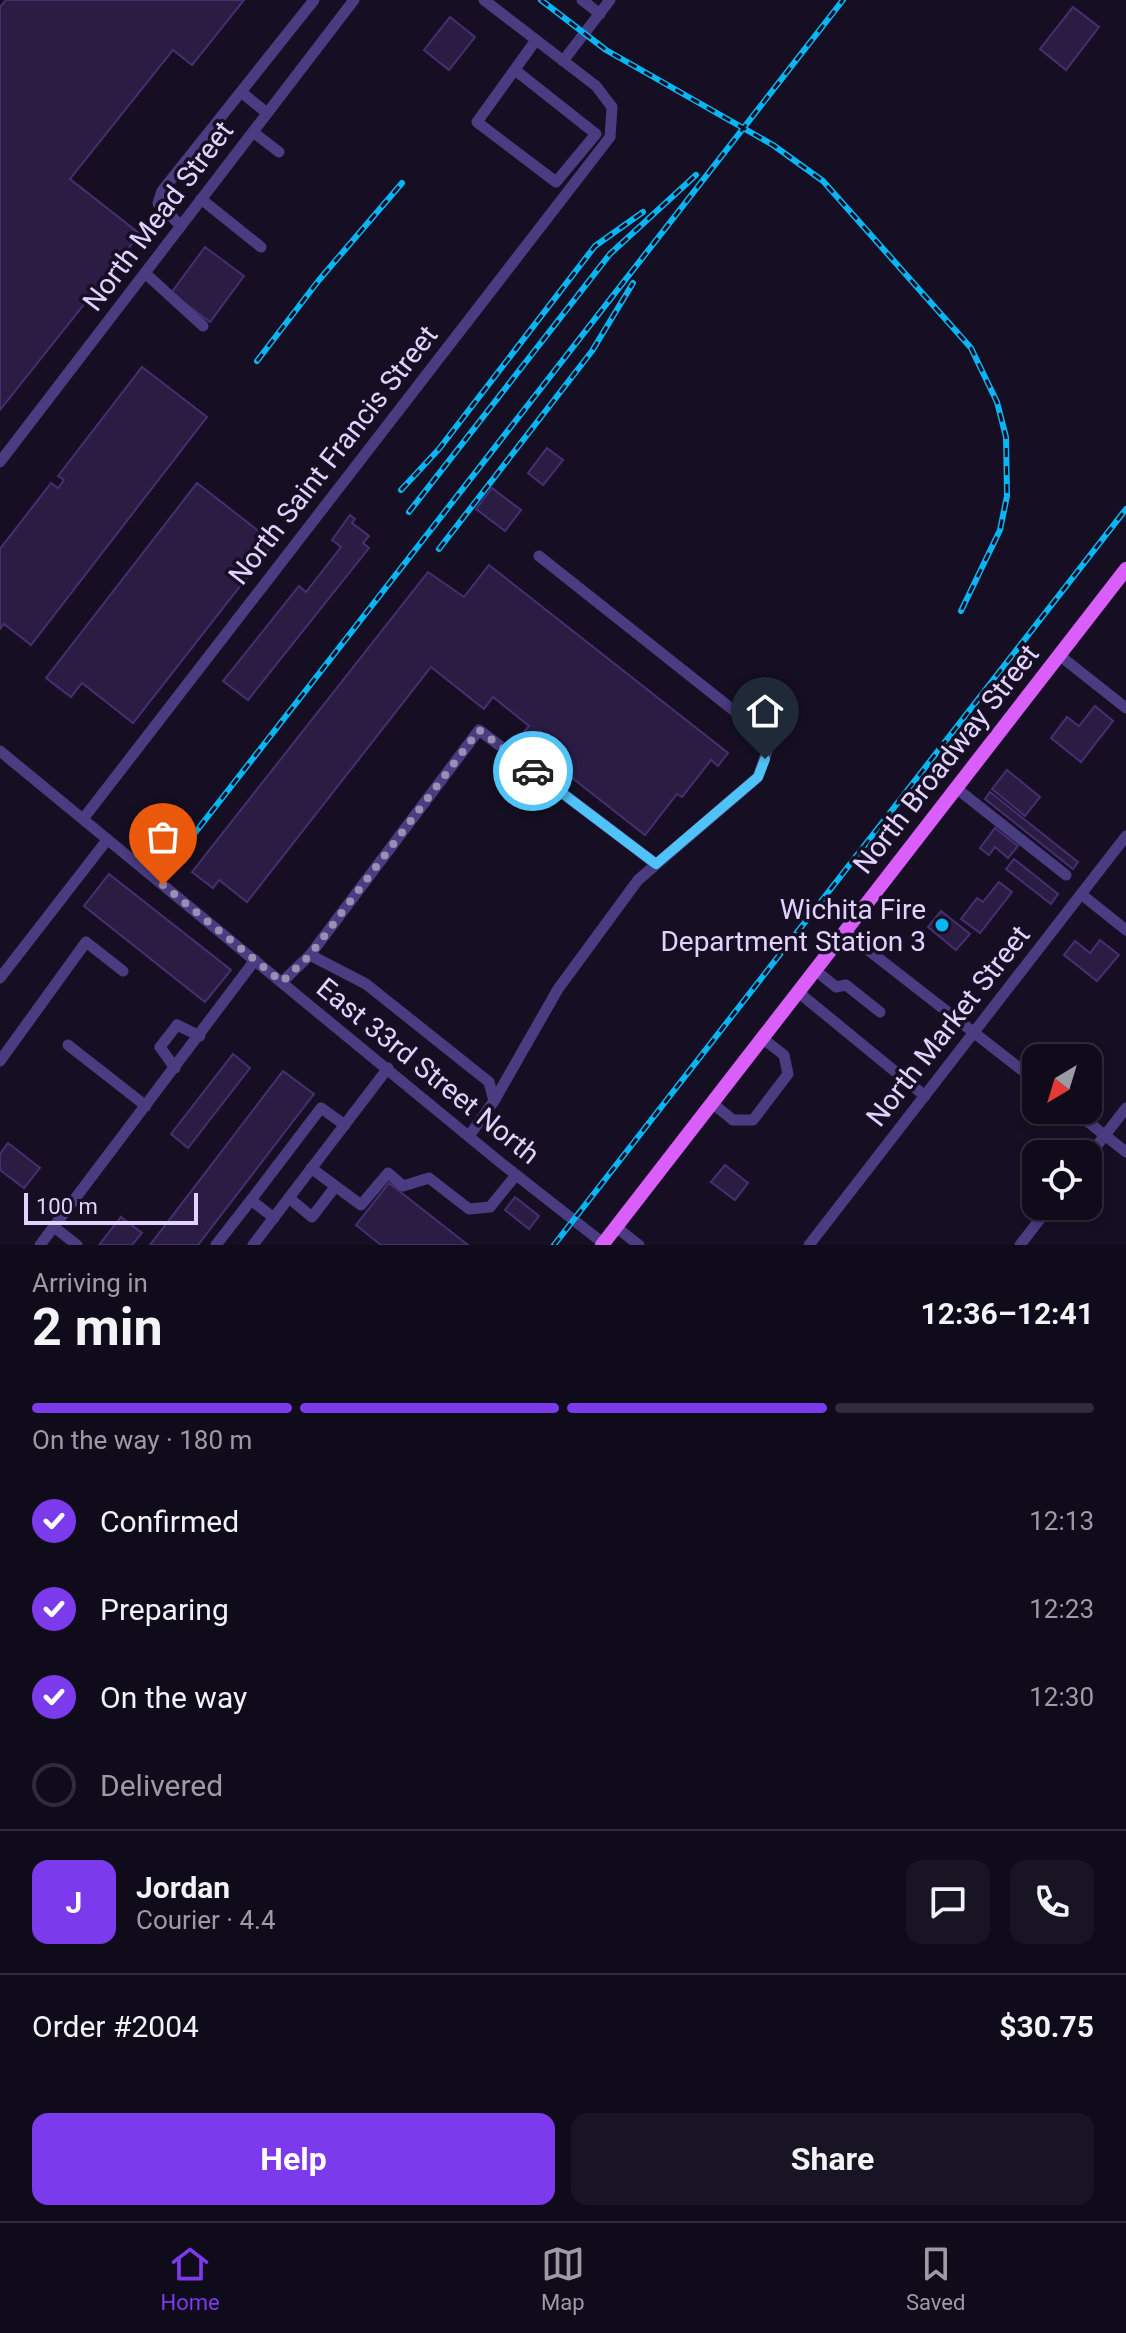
<!DOCTYPE html>
<meta charset="utf-8">
<style>
body{margin:0;font-family:Roboto,sans-serif;background:#191424;color:#f1f3f6;height:100vh;display:flex;flex-direction:column;font-size:30px;white-space:nowrap}
*{box-sizing:border-box;margin:0}
p{font-size:26px;color:#9c9ba3}
.icon{flex:none;width:44px;height:44px;fill:none;stroke:currentColor;stroke-width:2;stroke-linecap:round;stroke-linejoin:round}
.map{position:relative;height:1245px;overflow:hidden}
.panel{display:flex;flex-direction:column;background:#100b1b;flex:1}
.panel>*{flex:none}
.needle{width:52px;rotate:218deg}
.fabs{position:absolute;left:1022px;top:1044px;display:grid;gap:16px}
.fabs a{display:grid;place-items:center;width:80px;height:80px;border-radius:16px;background:#100b1b;box-shadow:0 4px 12px #0003,0 0 0 2px #302b3a;font-size:40px}
.scale{position:absolute;left:24px;bottom:20px;width:174px;box-sizing:border-box;padding-left:8px;border:4px solid #e0d4fe;border-top:0;font-size:22px;line-height:28px;white-space:nowrap;color:#e0d4fe;-webkit-text-stroke:6px #160f24;paint-order:stroke}
.pin{position:absolute;display:grid;place-items:center;width:68px;height:68px;color:#fff;margin:-82px -34px;border-radius:50% 50% 50% 0;rotate:-45deg;box-shadow:0 0 8px #0007}
.pin .icon{rotate:45deg}
.courier{position:absolute;display:grid;place-items:center;width:80px;height:80px;margin:-40px;border:6px solid #4fc3f7;border-radius:50%;background:#fff;color:#222;box-shadow:0 2px 10px #0007}
.head em{font-style:normal;font-weight:700}
.head div{display:flex;flex-direction:column-reverse}
.head{display:flex;align-items:center;justify-content:space-between;height:136px;padding:0 32px}
h1{font-size:52px;font-weight:700;line-height:60px}
.bar{display:grid;grid-template-columns:repeat(4,1fr);gap:12px 8px;align-content:center;height:96px;padding:0 32px}
.bar i{height:10px;border-radius:6px;background:#302b3a}
.bar .current{background:#7c3aed}
.bar p{grid-column:span 4}
.line{display:flex;align-items:center;gap:20px;padding:0 32px;border-top:2px solid #302b3a}
.line div{flex:1}
.round{display:grid;place-items:center;flex:none;width:84px;height:84px;border-radius:16px;background:#191424}
ol{padding:0 32px;list-style:none}
li{display:flex;align-items:center;gap:24px;height:88px}
li p{margin-inline-start:auto}
li .icon{padding:8px;border-radius:50%;background:#7c3aed;color:#fff;stroke-width:4}
li:last-child{color:#9c9ba3}
li i{width:44px;height:44px;border:4px solid #302b3a;border-radius:50%}
.button{display:flex;gap:16px;margin-top:auto;padding:16px 32px}
.button a{flex:1;height:92px;border-radius:16px;background:#7c3aed;color:#fff;font-size:32px;font-weight:700;line-height:92px;text-align:center}
.button a+a{background:#191424;color:#f1f3f6}
.menu{display:flex;justify-content:space-around;align-items:center;height:112px;border-top:2px solid #302b3a;background:#100b1b;font-size:22px;color:#9c9ba3}
.menu a{display:grid;justify-items:center;gap:4px}
.menu .current{color:#7c3aed}
.map>svg:first-child{display:block}
.building{fill:#2b1c44;stroke:#462f70;stroke-width:2}
.lines{fill:none;stroke-linecap:round;stroke-linejoin:round}
.minor{stroke:#4a3c81;stroke-width:11}
.major{stroke:#da5ffa;stroke-width:14}
.rail-casing{stroke:#08b6f5;stroke-width:6}
.rail{stroke:#160f24;stroke-width:3;stroke-dasharray:9;stroke-linecap:butt}
.done{stroke:#998fb2;stroke-width:8;stroke-dasharray:0 14.4}
.route{stroke:#4fc3f7;stroke-width:10}
.poi-dot{fill:#08b6f5;stroke:#160f24;stroke-width:3}
.labels{text-anchor:middle;dominant-baseline:central;stroke-width:7;stroke-linejoin:round;paint-order:stroke}
.street-label{font-size:28px;fill:#e0d4fe;stroke:#160f24}
.poi-label{font-size:28px;fill:#e0d4fe;stroke:#160f24;text-anchor:end}
</style>
<div class="map">
<svg width="1126" height="1245" viewBox="0 0 1126 1245">
<rect width="100%" height="100%" fill="#160f24"/>
<g class="building">
<polygon points="6,0 244,0 192,65 173,50 70,179 140,234 0,410 0,7"/>
<polygon points="1073,7 1099,27 1066,70 1040,49"/>
<polygon points="450,17 475,37 449,70 424,50"/>
<polygon points="205,247 244,276 210,322 171,293"/>
<polygon points="142,367 207,417 31,645 4,624 0,629 0,549 51,483 58,488 64,480 58,476"/>
<polygon points="547,448 563,460 543,485 528,473"/>
<polygon points="197,483 274,543 133,723 82,683 71,697 46,678"/>
<polygon points="492,488 521,510 505,531 476,509"/>
<polygon points="350,515 355,519 352,523 369,536 363,543 369,548 248,700 223,681 299,586 306,592 341,547 332,540"/>
<polygon points="489,565 728,753 718,766 711,760 682,797 677,794 645,835 520,737 529,726 493,697 484,709 431,667 247,902 219,880 213,888 192,872 428,572 464,597"/>
<polygon points="1095,706 1113,721 1081,762 1051,738 1067,717 1079,726"/>
<polygon points="1007,770 1040,797 1025,816 992,789"/>
<polygon points="990,792 1078,862 1073,869 985,799"/>
<polygon points="995,828 1018,846 1008,858 995,847 989,855 980,848"/>
<polygon points="1014,859 1058,894 1051,904 1006,869"/>
<polygon points="109,874 231,970 205,1002 84,906"/>
<polygon points="999,882 1012,892 980,933 961,919 977,898 983,902"/>
<polygon points="941,911 970,934 956,950 928,927"/>
<polygon points="1100,940 1119,955 1097,981 1064,955 1075,941 1090,953"/>
<polygon points="233,1054 250,1068 188,1148 171,1134"/>
<polygon points="283,1071 314,1094 198,1245 150,1245"/>
<polygon points="8,1143 40,1168 24,1188 0,1170 0,1154"/>
<polygon points="725,1165 748,1183 735,1200 711,1182"/>
<polygon points="389,1183 468,1245 381,1245 356,1225"/>
<polygon points="515,1197 539,1216 529,1229 505,1210"/>
<polygon points="121,1217 142,1233 132,1245 99,1245"/>
</g>
<g class="lines">
<g class="minor">
<polyline points="582,0 600,14"/>
<polyline points="563,61 610,0"/>
<polyline points="515,70 596,134 556,182 477,122 536,40"/>
<polyline points="241,92 267,113"/>
<polyline points="253,132 279,152"/>
<polyline points="201,199 261,247"/>
<polyline points="181,226 158,203 162,191 314,0"/>
<polyline points="145,273 203,326"/>
<polyline points="0,462 354,0"/>
<polyline points="1059,655 1126,708"/>
<polyline points="0,751 501,1163 603,1243"/>
<polyline points="956,788 1066,875"/>
<polyline points="83,819 610,137 612,107 596,86 484,0"/>
<polyline points="1081,894 1126,930"/>
<polyline points="845,932 1036,1081"/>
<polyline points="310,955 479,730 656,864"/>
<polyline points="815,970 836,987 846,985 880,1012"/>
<polyline points="0,978 107,840"/>
<polyline points="282,982 310,955 366,984 489,1082 494,1101 469,1136"/>
<polyline points="798,992 925,1096"/>
<polyline points="68,1045 146,1106"/>
<polyline points="0,1061 86,942 123,971"/>
<polyline points="175,1068 160,1047 177,1025 200,1036"/>
<polyline points="494,1101 558,989 638,880 758,777 771,740 539,556"/>
<polyline points="712,1103 733,1120 753,1120 788,1074 784,1055 762,1038"/>
<polyline points="1073,1110 1126,1152"/>
<polyline points="1088,1157 1126,1108"/>
<polyline points="311,1168 361,1205 388,1173 403,1186 429,1178 469,1209 490,1207 516,1175"/>
<polyline points="289,1198 312,1217 335,1187"/>
<polyline points="274,1218 251,1200 321,1108 345,1125"/>
<polyline points="54,1227 77,1245"/>
<polyline points="616,1227 639,1245"/>
<polyline points="40,1245 255,960"/>
<polyline points="216,1245 251,1200"/>
<polyline points="253,1245 388,1068"/>
<polyline points="809,1245 1126,836"/>
<polyline points="1020,1245 1050,1206"/>
</g>
<polyline class="major" points="602,1245 1126,569"/>
<g class="rail-casing">
<g id="rail">
<polyline points="541,0 606,50 773,145 823,181 971,348 997,402 1006,437 1007,496 1000,530 961,611"/>
<polyline points="257,361 319,280 402,183"/>
<polyline points="401,490 439,449 595,246 643,212"/>
<polyline points="409,512 610,254 696,175"/>
<polyline points="439,549 592,351 633,283"/>
<polyline points="177,856 843,0"/>
<polyline points="554,1245 1126,509"/>
</g>
</g>
<use href="#rail" class="rail"/>
</g>
<g class="lines">
<polyline class="done" points="163,885 282,982 310,955 479,730 533,771"/>
<polyline class="route" points="533,771 656,864 758,777 765,759"/>
</g>
<circle class="poi-dot" cx="942" cy="925" r="8"/>
<g class="labels">
<g class="street-label">
<text transform="translate(158 216) rotate(-53)">North Mead Street</text>
<text transform="translate(333 455) rotate(-52)">North Saint Francis Street</text>
<text transform="translate(946 759) rotate(-52)">North Broadway Street</text>
<text transform="translate(948 1026) rotate(-52)">North Market Street</text>
<text transform="translate(428 1071) rotate(39)">East 33rd Street North</text>
</g>
<g class="poi-label">
<text x="926" y="909">Wichita Fire<tspan x="926" dy="32">Department Station 3</tspan></text>
</g>
</g>
</svg>
<div class="fabs">
<a><svg class="needle" viewBox="-14 -14 28 28"><path d="M0-13l5 13h-10z" fill="#e53935"/><path d="M0 13l5-13h-10z" fill="#9c9ba3"/></svg></a>
<a><svg class="icon" aria-label="locate" viewBox="0 0 24 24"><circle cx="12" cy="12" r="6"/><path d="M12 2v4M12 18v4M2 12h4M18 12h4"/></svg></a>
</div>
<div class="scale">100 m</div>
<div class="pin" style="left:163px;top:885px;background:#ea580c"><svg class="icon" aria-label="bag" viewBox="0 0 24 24"><path d="M5 8h14l-1 12H6zM9 8a3 3 0 0 1 6 0"/></svg></div>
<div class="pin" style="left:765px;top:759px;background:#1f2937"><svg class="icon" aria-label="home" viewBox="0 0 24 24"><path d="M3 11l9-7 9 7M6 9v11h12V9"/></svg></div>
<div class="courier" style="left:533px;top:771px"><svg class="icon" aria-label="car" viewBox="0 0 24 24"><path d="M5 17H2v-5l4-1 3-4h7l3 4 3 1v5h-3M9 17h6M6 11h13"/><circle cx="7" cy="17" r="2"/><circle cx="17" cy="17" r="2"/></svg></div>
</div>
<section class="panel">
<div class="head"><div><h1>2 min</h1><p>Arriving in</p></div><em>12:36–12:41</em></div>
<div class="bar"><i class="current"></i><i class="current"></i><i class="current"></i><i></i><p>On the way · 180 m</p></div>
<ol>
<li><svg class="icon" aria-label="check" viewBox="0 0 24 24"><path d="M5 12l5 5 9-10"/></svg>Confirmed<p>12:13</p></li>
<li><svg class="icon" aria-label="check" viewBox="0 0 24 24"><path d="M5 12l5 5 9-10"/></svg>Preparing<p>12:23</p></li>
<li><svg class="icon" aria-label="check" viewBox="0 0 24 24"><path d="M5 12l5 5 9-10"/></svg>On the way<p>12:30</p></li>
<li><i></i>Delivered</li>
</ol>
<div class="line" style="height:144px"><b class="round" style="background:#7c3aed;color:#fff">J</b><div><b>Jordan</b><p>Courier · 4.4</p></div><a class="round"><svg class="icon" aria-label="chat" viewBox="0 0 24 24"><path d="M4 5h16v11H9l-5 4z"/></svg></a><a class="round"><svg class="icon" aria-label="phone" viewBox="0 0 24 24"><path d="M5 4h4l2 5-3 2q2 4 5 5l2-3 5 2v4C11 20 4 13 5 4z"/></svg></a></div>
<div class="line" style="height:104px"><div>Order #2004</div><b>$30.75</b></div>
<div class="button"><a>Help</a><a>Share</a></div>
</section>
<nav class="menu">
<a class="current"><svg class="icon" aria-label="home" viewBox="0 0 24 24"><path d="M3 11l9-7 9 7M6 9v11h12V9"/></svg>Home</a>
<a><svg class="icon" aria-label="map" viewBox="0 0 24 24"><path d="M3 6l6-2 6 2 6-2v14l-6 2-6-2-6 2zM9 4v14M15 6v14"/></svg>Map</a>
<a><svg class="icon" aria-label="saved" viewBox="0 0 24 24"><path d="M7 4h10v16l-5-4-5 4z"/></svg>Saved</a>
</nav>
